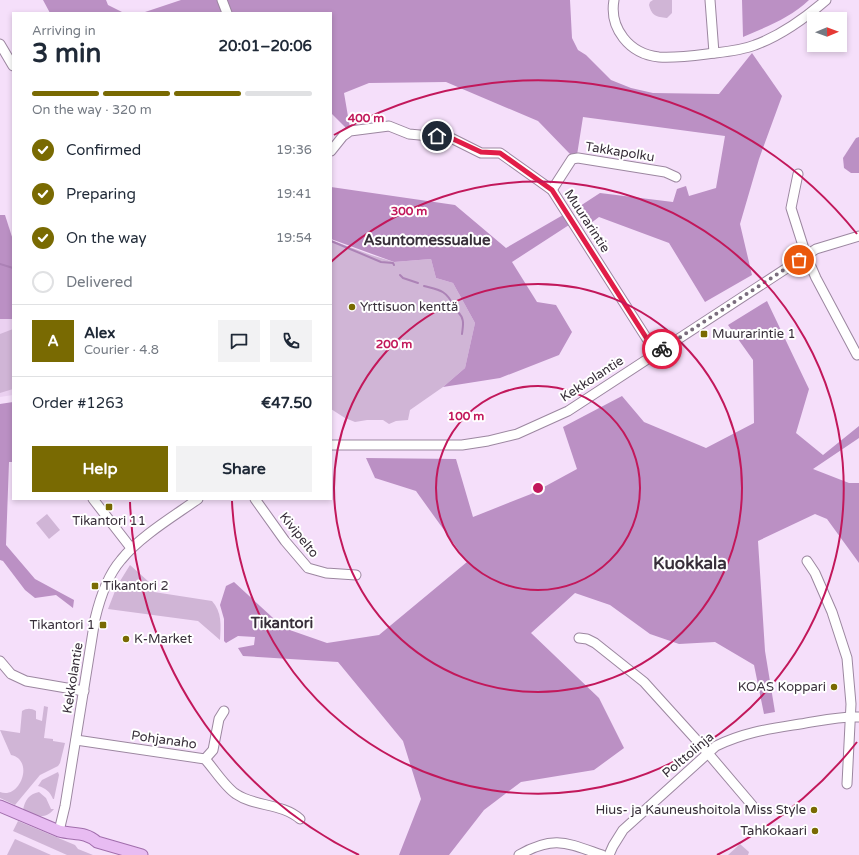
<!DOCTYPE html>
<meta charset="utf-8">
<style>
body{margin:0;font-family:"Varela Round",sans-serif;background:#f2f2f3;color:#1f2937;height:100vh;display:flex;flex-direction:column;font-size:15px;white-space:nowrap}
*{box-sizing:border-box;margin:0}
p{font-size:13px;color:#747a83}
.icon{flex:none;width:22px;height:22px;fill:none;stroke:currentColor;stroke-width:2;stroke-linecap:round;stroke-linejoin:round}
.map{position:relative;flex:1;overflow:hidden}
.side{position:absolute;left:12px;top:12px;width:320px;height:488px;display:flex;flex-direction:column;background:#fff;border-radius:0px;box-shadow:0 2px 6px #0003}
.side>*{flex:none}
.needle{width:26px;rotate:89deg}
.controls{position:absolute;left:807px;top:12px;display:grid;gap:8px}
.controls a{display:grid;place-items:center;width:40px;height:40px;border-radius:0px;background:#fff;box-shadow:0 2px 6px #0003;font-size:20px}
.pin{position:absolute;display:grid;place-items:center;width:34px;height:34px;color:#fff;margin:-17px;border:2px solid #fff;border-radius:50%;box-shadow:0 1px 4px #0007}
.courier{position:absolute;display:grid;place-items:center;width:40px;height:40px;margin:-20px;border:3px solid #e11d48;border-radius:50%;background:#fff;color:#222;box-shadow:0 1px 5px #0007}
.head em{font-style:normal;font-weight:800}
.head div{display:flex;flex-direction:column-reverse}
.head{display:flex;align-items:center;justify-content:space-between;height:68px;padding:0 20px}
h1{font-size:26px;font-weight:800;line-height:30px}
.bar{display:grid;grid-template-columns:repeat(4,1fr);gap:6px 4px;align-content:center;height:48px;padding:0 20px}
.bar i{height:5px;border-radius:3px;background:#e0e1e3}
.bar .on{background:#796a02}
.bar p{grid-column:span 4}
.line{display:flex;align-items:center;gap:10px;padding:0 20px;border-top:1px solid #e0e1e3}
.line div{flex:1}
.round{display:grid;place-items:center;flex:none;width:42px;height:42px;border-radius:0px;background:#f2f2f3}
ol{padding:0 20px;list-style:none}
li{display:flex;align-items:center;gap:12px;height:44px}
li p{margin-inline-start:auto}
li .icon{padding:4px;border-radius:50%;background:#796a02;color:#fff;stroke-width:4}
li:last-child{color:#747a83}
li i{width:22px;height:22px;border:2px solid #e0e1e3;border-radius:50%}
.button{display:flex;gap:8px;margin-top:auto;padding:8px 20px}
.button a{flex:1;height:46px;border-radius:0px;background:#796a02;color:#fff;font-size:16px;font-weight:800;line-height:46px;text-align:center}
.button a+a{background:#f2f2f3;color:#1f2937}
.map>svg:first-child{display:block}
.built{fill:#ebd1f1}
.green{fill:#d0b5d6}
.forest{fill:#bb90c4}
.lines{fill:none;stroke-linecap:round;stroke-linejoin:round}
.stream{stroke:#ac82b6;stroke-width:2}
.minor-casing{stroke:#9c87a0;stroke-width:11}
.major-casing{stroke:#a16eac;stroke-width:13}
.minor{stroke:#fff;stroke-width:9}
.major{stroke:#e8bcf2;stroke-width:11}
.done{stroke:#7a6d7d;stroke-width:4;stroke-dasharray:0 7.2}
.route{stroke:#e11d48;stroke-width:5}
.ring{fill:none;stroke:#c2185b;stroke-width:2}
.poi-dot{fill:#796a02;stroke:#fff;stroke-width:1.5}
.labels{text-anchor:middle;dominant-baseline:central;stroke-width:4;stroke-linejoin:round;paint-order:stroke}
.street-label{font-size:13px;fill:#382f3a;stroke:#fff}
.poi-label{font-size:13px;fill:#382f3a;stroke:#fff;text-anchor:start}
.quarter-label{font-size:15px;font-weight:bold;fill:#382f3a;stroke:#fff}
.district-label{font-size:17px;font-weight:bold;fill:#382f3a;stroke:#fff}
.centre{fill:#c2185b;stroke:#fff;stroke-width:2}
.ring-label{font-size:12px;text-anchor:middle;font-weight:bold;fill:#c2185b;stroke:#fff;stroke-width:4;stroke-linejoin:round;paint-order:stroke}
</style>
<div class="map">
<svg width="859" height="855" viewBox="0 0 859 855">
<rect width="100%" height="100%" fill="#f5dffa"/>
<polygon class="built" points="0,319 13,319 13,395 0,397"/>
<g class="green">
<path d="M653,0H672V13L667,18C656,17 652,16 649,5L650,2Z"/>
<polygon points="331,240 371,255 394,262 431,259 436,278 453,283 475,323 465,368 443,387 410,410 408,420 396,421 389,424 383,420 367,420 355,422 345,418 331,409"/>
<polygon points="13,329 13,389 0,393 0,334"/>
<polygon points="47,514 60,530 49,539 36,523"/>
<path d="M130,565L149,582L154,592L212,601C222,612 221,625 220,640L198,621L108,609L117,586Z"/>
<path d="M44,706L48,707L44,738L53,739V741L65,743L60,763L58,766L40,775L15,805L0,798V792C20,800 35,760 11,755L0,730L20,733L22,711C27,708 31,708 36,711V719L42,721Z"/>
<path d="M58,772L59,775L54,799H53C50,792 46,788 38,786L42,780Z"/>
<path d="M39,792L46,798L51,809H54C45,821 33,815 23,810C25,800 29,794 39,792Z"/>
<polygon points="18,821 75,845 78,849 93,855 67,855 13,831"/>
<polygon points="15,839 51,855 7,855"/>
<polygon points="740,844 749,852 748,855 728,855"/>
</g>
<g class="forest">
<polygon points="43,0 106,0 108,5 124,13 50,13"/>
<polygon points="181,0 217,0 223,13 142,13"/>
<polygon points="224,0 570,0 572,38 578,50 586,55 611,80 631,88 653,93 719,94 752,53 782,96 759,159 740,224 752,275 705,302 669,243 599,217 587,226 577,208 600,193 673,202 677,189 686,186 689,196 716,188 725,136 583,117 577,155 570,154 538,121 446,82 369,83 344,93 350,128 347,129 331,113 331,13 284,13 283,12 275,13 230,13"/>
<path d="M742,0H809C790,18 766,27 743,37Z"/>
<polygon points="859,137 859,173 851,173 844,168 843,158 856,138"/>
<polygon points="331,187 455,205 506,248 563,215 569,225 512,262 537,302 556,305 572,332 559,355 500,378 443,387 465,368 475,323 453,283 436,278 431,259 394,262 331,239"/>
<polygon points="0,215 5,215 13,240 13,319 0,319"/>
<polygon points="767,301 809,389 796,433 823,455 859,426 859,438 813,469 849,483 859,483 859,563 827,519 815,514 758,541 765,651 775,712 764,714 754,665 715,642 679,644 650,634 610,605 575,593 531,633 599,698 624,748 594,770 521,782 484,810 449,855 399,855 421,799 403,741 338,662 243,656 238,648 254,645 255,637 238,636 226,643 224,641 224,619 220,605 226,586 234,582 284,628 327,643 379,635 467,562 416,491 375,478 366,458 456,459 473,517 531,494 577,469 563,427 622,396 644,422 706,448 754,423 753,360 728,325"/>
<polygon points="13,402 13,462 9,462 6,545 35,579 74,600 73,608 56,595 35,598 25,590 3,561 0,560 0,404"/>
</g>
<g class="lines">
<g class="stream">
<polyline points="331,241 381,262 393,263 394,265"/>
<polyline points="0,264 13,268"/>
<polyline points="400,275 403,278 418,283"/>
<path d="M424,286C439,290 446,290 453,305"/>
<path d="M458,312C465,319 463,325 462,334"/>
</g>
<g class="minor-casing">
<g id="minor">
<polyline points="222,0 227,13"/>
<path d="M614,0C609,28 629,54 659,57C674,58 691,56 707,54C723,52 740,51 755,45C782,35 804,19 826,0"/>
<polyline points="710,0 714,53"/>
<polyline points="0,44 13,66"/>
<polyline points="331,151 343,136 350,131 389,126 409,134 451,138 481,153 500,153 552,190 656,353"/>
<polyline points="798,174 791,208 806,255 816,278 857,355"/>
<polyline points="552,190 572,159 578,158 665,172 676,177"/>
<polyline points="331,445 462,445 488,441 517,434 568,411 816,249 859,236"/>
<polyline points="93,499 131,548"/>
<polyline points="255,499 285,541 308,568 326,573 356,575"/>
<polyline points="807,561 815,573 832,612 847,658 851,704 847,784"/>
<polyline points="579,638 587,639 595,643 644,682 701,745 752,805"/>
<polyline points="0,661 11,674 26,681 84,691"/>
<path d="M76,740L205,759C214,769 225,787 236,794C255,807 282,803 300,819"/>
<polyline points="205,759 213,750 219,719 224,711"/>
<path d="M59,831L65,806L95,619C100,598 107,576 121,560C139,537 174,516 198,499"/>
<path d="M519,855C554,835 567,843 602,855"/>
<path d="M609,855L613,846L623,830L716,746C745,732 769,729 800,724C820,721 839,716 859,717"/>
</g>
</g>
<g class="major-casing">
<path id="major" d="M0,806L59,831C73,835 85,831 97,842L142,855"/>
</g>
<use href="#minor" class="minor"/>
<use href="#major" class="major"/>
</g>
<g class="lines">
<polyline class="done" points="662,349 799,260"/>
<polyline class="route" points="437,136 451,138 481,152 500,153 552,190 656,353 662,349"/>
</g>
<g class="ring">
<circle cx="538" cy="488" r="102"/>
<circle cx="538" cy="488" r="204"/>
<path d="M331 262A306 306 0 1 1 232 501"/>
<path d="M857 742A408 408 0 0 1 717 855M359 855A408 408 0 0 1 130 502M334 135A408 408 0 0 1 857 234"/>
</g>
<g class="poi-dot">
<circle cx="352" cy="307" r="4"/>
<rect x="700" y="330" width="8" height="8" rx="2"/>
<rect x="105" y="503" width="8" height="8" rx="2"/>
<rect x="91" y="582" width="8" height="8" rx="2"/>
<rect x="99" y="621" width="8" height="8" rx="2"/>
<circle cx="126" cy="639" r="4"/>
<circle cx="834" cy="687" r="4"/>
<circle cx="814" cy="810" r="4"/>
<circle cx="815" cy="831" r="4"/>
</g>
<g class="labels">
<g class="street-label">
<text transform="translate(620 152) rotate(9)">Takkapolku</text>
<text transform="translate(587 221) rotate(57)">Muurarintie</text>
<text transform="translate(592 379) rotate(-33)">Kekkolantie</text>
<text transform="translate(299 535) rotate(51)">Kivipelto</text>
<text transform="translate(73 678) rotate(-81)">Kekkolantie</text>
<text transform="translate(164 740) rotate(8)">Pohjanaho</text>
<text transform="translate(688 755) rotate(-40)">Polttolinja</text>
</g>
<g class="poi-label">
<text x="360" y="307">Yrttisuon kenttä</text>
<text x="712" y="334">Muurarintie 1</text>
<text x="109" y="521" text-anchor="middle">Tikantori 11</text>
<text x="103" y="586">Tikantori 2</text>
<text x="95" y="625" text-anchor="end">Tikantori 1</text>
<text x="134" y="639">K-Market</text>
<text x="826" y="687" text-anchor="end">KOAS Koppari</text>
<text x="806" y="810" text-anchor="end">Hius- ja Kauneushoitola Miss Style</text>
<text x="807" y="831" text-anchor="end">Tahkokaari</text>
</g>
<g class="quarter-label">
<text x="427" y="240">Asuntomessualue</text>
<text x="282" y="623">Tikantori</text>
</g>
<g class="district-label">
<text x="690" y="563">Kuokkala</text>
</g>
</g>
<circle cx="538" cy="488" r="6" class="centre"/>
<g class="ring-label">
<text x="366" y="122">400 m</text>
<text x="409" y="215">300 m</text>
<text x="394" y="348">200 m</text>
<text x="466" y="420">100 m</text>
</g>
</svg>
<div class="controls">
<a><svg class="needle" viewBox="-14 -14 28 28"><path d="M0-13l5 13h-10z" fill="#e53935"/><path d="M0 13l5-13h-10z" fill="#747a83"/></svg></a>
</div>
<div class="pin" style="left:799px;top:260px;background:#ea580c"><svg class="icon" aria-label="bag" viewBox="0 0 24 24"><path d="M5 8h14l-1 12H6zM9 8a3 3 0 0 1 6 0"/></svg></div>
<div class="pin" style="left:437px;top:136px;background:#1f2937"><svg class="icon" aria-label="home" viewBox="0 0 24 24"><path d="M3 11l9-7 9 7M6 9v11h12V9"/></svg></div>
<div class="courier" style="left:662px;top:349px"><svg class="icon" aria-label="bike" viewBox="0 0 24 24"><circle cx="6" cy="16" r="4"/><circle cx="18" cy="16" r="4"/><path d="M6 16l4-8h5l3 8M10 8l3 8H6M13 5h3"/></svg></div>
<section class="side">
<div class="head"><div><h1>3 min</h1><p>Arriving in</p></div><em>20:01–20:06</em></div>
<div class="bar"><i class="on"></i><i class="on"></i><i class="on"></i><i></i><p>On the way · 320 m</p></div>
<ol>
<li><svg class="icon" aria-label="check" viewBox="0 0 24 24"><path d="M5 12l5 5 9-10"/></svg>Confirmed<p>19:36</p></li>
<li><svg class="icon" aria-label="check" viewBox="0 0 24 24"><path d="M5 12l5 5 9-10"/></svg>Preparing<p>19:41</p></li>
<li><svg class="icon" aria-label="check" viewBox="0 0 24 24"><path d="M5 12l5 5 9-10"/></svg>On the way<p>19:54</p></li>
<li><i></i>Delivered</li>
</ol>
<div class="line" style="height:72px"><b class="round" style="background:#796a02;color:#fff">A</b><div><b>Alex</b><p>Courier · 4.8</p></div><a class="round"><svg class="icon" aria-label="chat" viewBox="0 0 24 24"><path d="M4 5h16v11H9l-5 4z"/></svg></a><a class="round"><svg class="icon" aria-label="phone" viewBox="0 0 24 24"><path d="M5 4h4l2 5-3 2q2 4 5 5l2-3 5 2v4C11 20 4 13 5 4z"/></svg></a></div>
<div class="line" style="height:52px"><div>Order #1263</div><b>€47.50</b></div>
<div class="button"><a>Help</a><a>Share</a></div>
</section>
</div>
